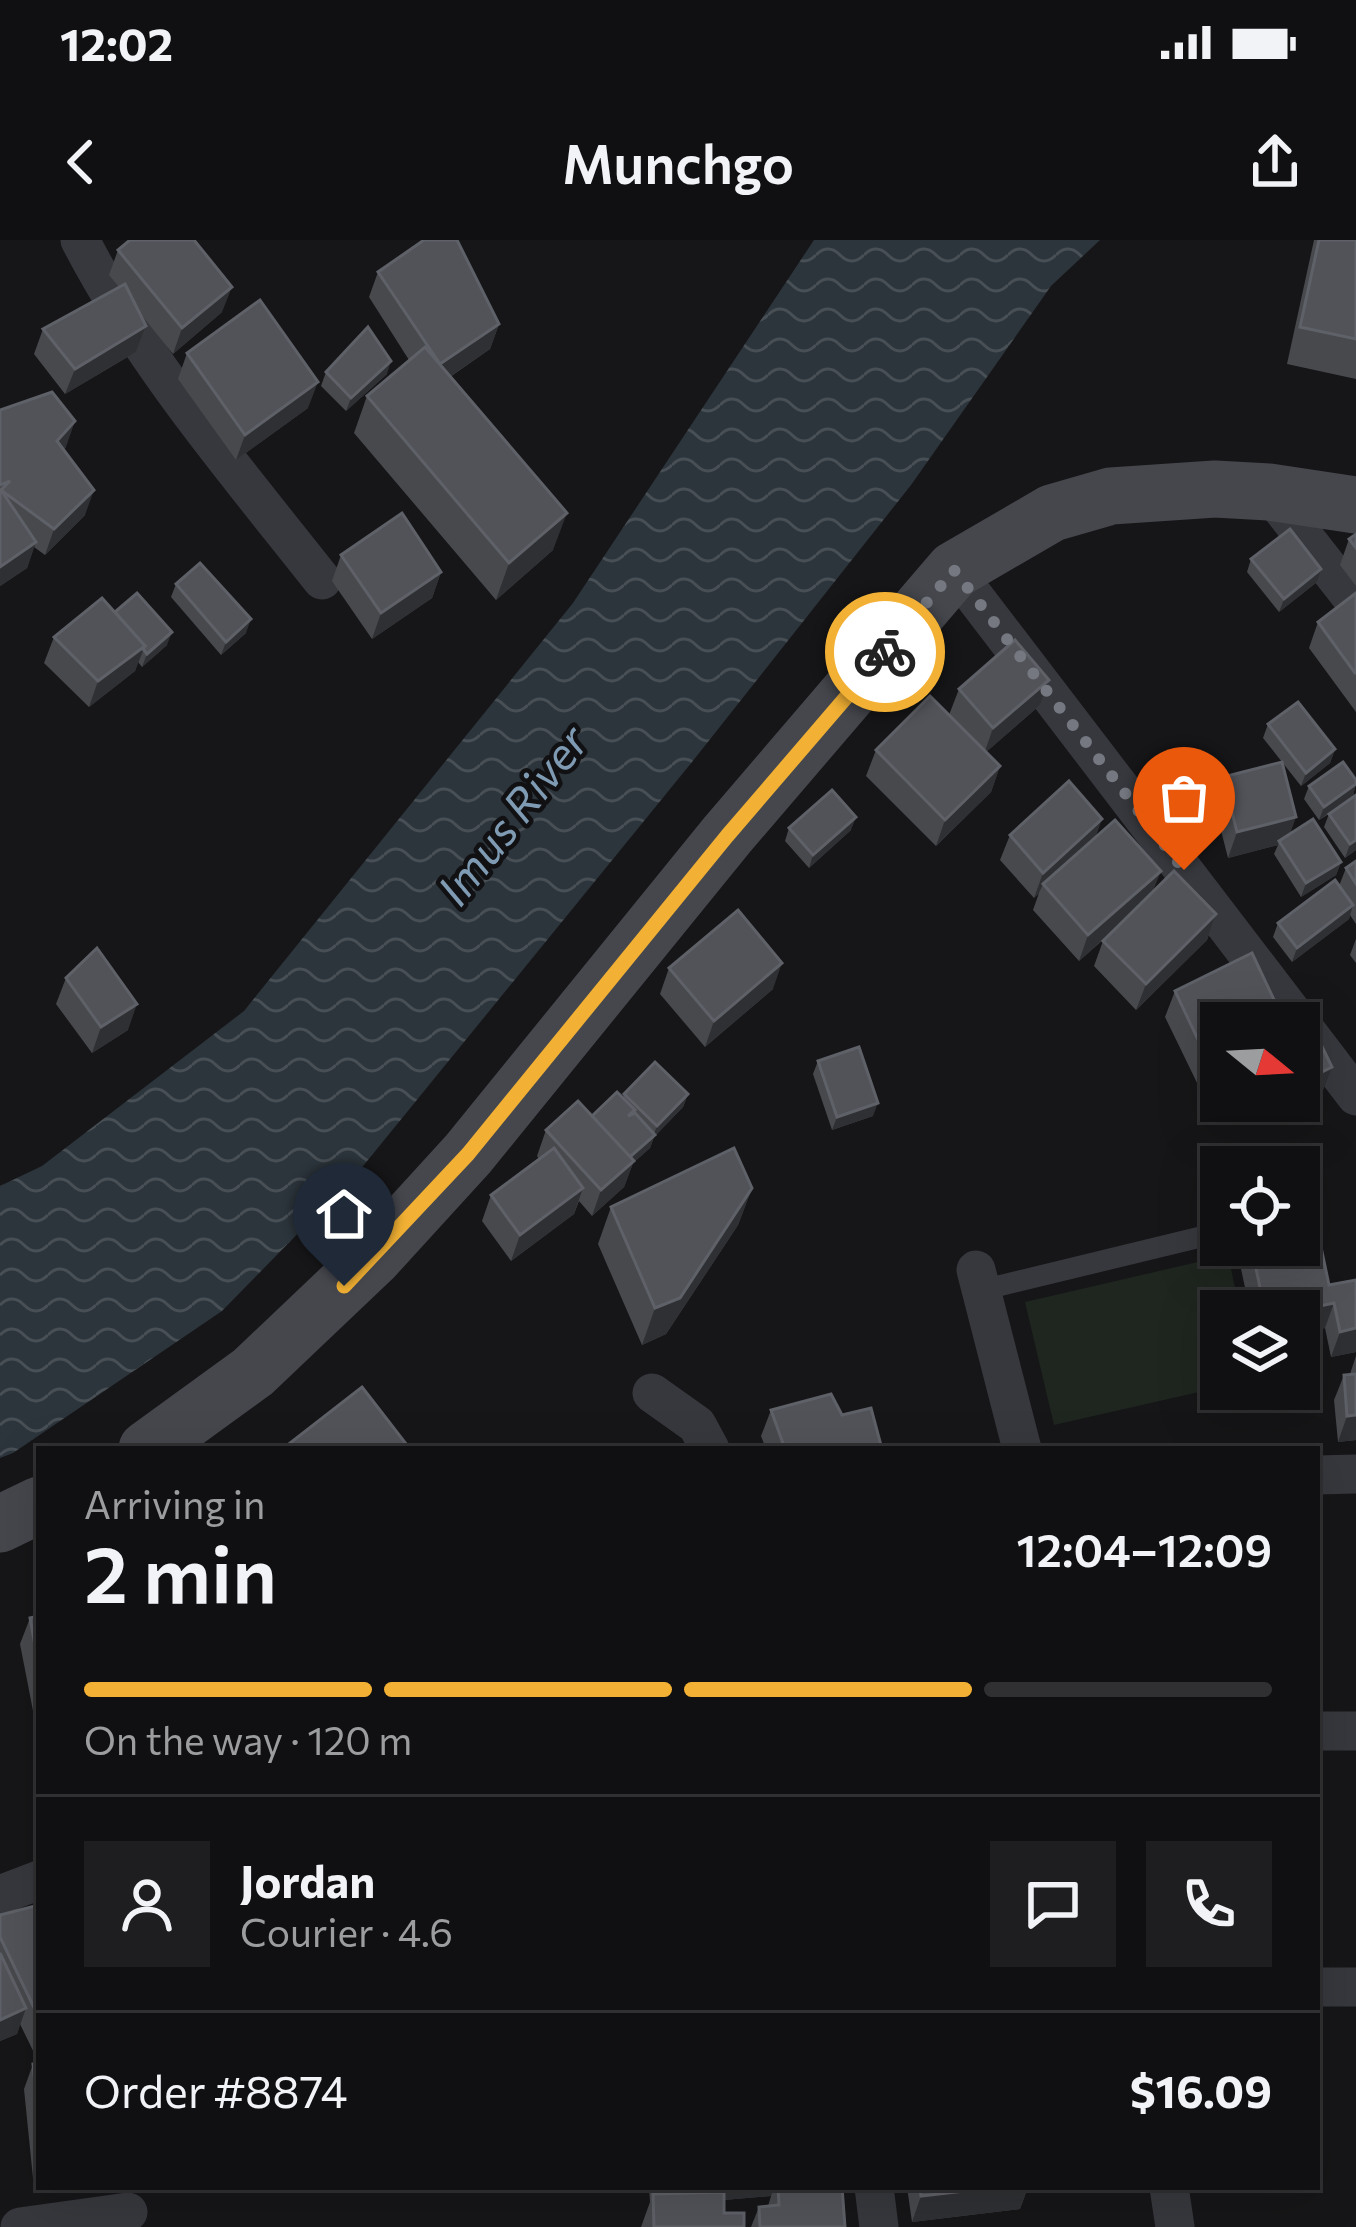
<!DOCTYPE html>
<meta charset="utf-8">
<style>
body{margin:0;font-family:Commissioner,sans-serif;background:#1e1e20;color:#f1f3f6;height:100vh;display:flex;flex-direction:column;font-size:45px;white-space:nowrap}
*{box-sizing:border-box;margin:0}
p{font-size:39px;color:#9c9d9f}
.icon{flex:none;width:66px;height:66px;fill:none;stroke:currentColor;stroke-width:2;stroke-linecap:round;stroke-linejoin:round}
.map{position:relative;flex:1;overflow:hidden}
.sheet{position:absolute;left:36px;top:1206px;width:1284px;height:744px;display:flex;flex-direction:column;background:#101012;border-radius:0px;box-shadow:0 12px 48px #0002,0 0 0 3px #303032}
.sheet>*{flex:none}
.needle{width:78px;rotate:108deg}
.tools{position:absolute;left:1200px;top:762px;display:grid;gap:24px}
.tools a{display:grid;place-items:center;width:120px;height:120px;border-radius:0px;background:#101012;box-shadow:0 12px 48px #0002,0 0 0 3px #303032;font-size:60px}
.pin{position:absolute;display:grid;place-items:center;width:102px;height:102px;color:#fff;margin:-123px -51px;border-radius:50% 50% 50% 0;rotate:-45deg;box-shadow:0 0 12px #0007}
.pin .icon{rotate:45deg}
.courier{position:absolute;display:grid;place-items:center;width:120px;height:120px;margin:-60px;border:9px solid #f2b134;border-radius:50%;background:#fff;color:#222;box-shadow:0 3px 15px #0007}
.headline em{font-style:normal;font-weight:600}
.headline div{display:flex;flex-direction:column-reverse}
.headline{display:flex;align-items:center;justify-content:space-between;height:204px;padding:0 48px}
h1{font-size:78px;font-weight:600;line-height:90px}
.bar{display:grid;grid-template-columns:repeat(4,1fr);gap:18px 12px;align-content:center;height:144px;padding:0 48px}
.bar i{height:15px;border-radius:9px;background:#303032}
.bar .active{background:#f2b134}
.bar p{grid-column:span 4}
.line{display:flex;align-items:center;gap:30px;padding:0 48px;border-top:3px solid #303032}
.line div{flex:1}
.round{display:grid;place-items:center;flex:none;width:126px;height:126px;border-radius:0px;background:#1e1e20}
.status{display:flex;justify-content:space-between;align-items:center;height:84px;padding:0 60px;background:#101012;direction:ltr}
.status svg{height:33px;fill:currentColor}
header{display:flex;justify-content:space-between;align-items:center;height:156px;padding:0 48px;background:#101012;font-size:54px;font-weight:600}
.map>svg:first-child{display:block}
.pitch{fill:#1e261f}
.water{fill:url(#water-waves)}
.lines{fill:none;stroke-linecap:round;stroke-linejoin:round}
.lane{stroke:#37383d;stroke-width:21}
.street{stroke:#37383d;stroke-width:39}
.secondary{stroke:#45474d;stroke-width:57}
.wall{fill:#47494d}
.shaded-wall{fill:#2f3033}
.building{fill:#525359;stroke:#5f6168;stroke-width:3}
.done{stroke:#757880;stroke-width:12;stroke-dasharray:0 21.6}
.route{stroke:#f2b134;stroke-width:15}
.labels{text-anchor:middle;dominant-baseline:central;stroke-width:9;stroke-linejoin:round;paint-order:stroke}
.water-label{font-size:45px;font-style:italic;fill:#7f9bb3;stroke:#111113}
</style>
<div class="status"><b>12:02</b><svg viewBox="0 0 49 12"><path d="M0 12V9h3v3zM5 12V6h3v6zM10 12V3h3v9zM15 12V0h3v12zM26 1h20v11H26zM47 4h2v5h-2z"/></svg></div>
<header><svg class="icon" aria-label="back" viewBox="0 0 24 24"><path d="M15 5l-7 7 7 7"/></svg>Munchgo<svg class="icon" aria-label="share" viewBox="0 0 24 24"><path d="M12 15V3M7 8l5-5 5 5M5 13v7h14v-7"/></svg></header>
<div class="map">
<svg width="1356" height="1987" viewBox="0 0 1356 1987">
<defs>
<pattern id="water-waves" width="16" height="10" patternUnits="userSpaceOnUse" patternTransform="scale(3)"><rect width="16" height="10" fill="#2c353c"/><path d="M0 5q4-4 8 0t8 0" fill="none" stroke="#485056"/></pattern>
</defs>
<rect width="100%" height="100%" fill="#161618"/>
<polygon class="pitch" points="1228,1015 1240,1071 1221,1071 1221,1147 1054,1185 1025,1062"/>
<polygon class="water" points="814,0 1100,0 1051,46 911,245 692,522 359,931 222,1071 13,1213 0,1218 0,946 42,926 244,771 573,363"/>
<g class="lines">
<polyline class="lane" points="982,1050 1217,993"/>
<g class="street">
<path d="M80,0C144,124 236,231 322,340"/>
<polyline points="1269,252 1356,363"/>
<polyline points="954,330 1356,856"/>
<polyline points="976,1030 1022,1209"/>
<polyline points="652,1153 697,1185 710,1209"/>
<polyline points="1317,1235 1356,1234"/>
<polyline points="1317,1491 1356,1491"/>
<polyline points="0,1655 39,1640"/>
<polyline points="1317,1747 1356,1747"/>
<polyline points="874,1947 879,1987"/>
<polyline points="1169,1947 1175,1987"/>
<polyline points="20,1987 128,1972"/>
</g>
<g class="secondary">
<polyline points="147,1209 253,1132 374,1017 468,914 727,595 954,330 1052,273 1111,256 1215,249 1269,252 1356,265"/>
<polyline points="0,1284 39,1265"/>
</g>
</g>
<g class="wall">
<polygon points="1314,0 1356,0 1356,139 1287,124"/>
<polygon points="118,10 222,72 173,114 139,72 146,86 136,112 65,154 34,114 43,89 119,47 109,35"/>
<polygon points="378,32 499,84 490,109 450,137 553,310 496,360 354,193 367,156 409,120 369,57"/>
<polygon points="187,113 308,168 236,220 178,139"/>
<polygon points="326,132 387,134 346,171 321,146"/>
<polygon points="0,170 66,207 63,210 85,275 45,315 34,307 27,328 0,346"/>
<polygon points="1356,294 1356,346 1340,325 1349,299"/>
<polygon points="341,315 441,332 432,358 372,399 332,341"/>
<polygon points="1251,319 1317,342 1279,372 1247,332"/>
<polygon points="176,344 246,393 221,415 171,357"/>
<polygon points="1356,353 1356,472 1309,408 1318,382"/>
<polygon points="115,372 167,405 142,427 138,422 135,431 89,467 44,423 54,397"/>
<polygon points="1049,440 1040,465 986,512 1000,526 991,552 936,606 866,536 876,510 949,475 959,449"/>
<polygon points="1268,484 1335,509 1330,523 1301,546 1263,498"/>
<polygon points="1223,537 1290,594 1341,622 1336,635 1301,657 1274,614 1278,605 1228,618 1214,563"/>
<polygon points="1356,540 1353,556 1356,610 1345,618 1324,587 1329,574 1319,580 1304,559 1309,546"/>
<polygon points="789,588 851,590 809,628 785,601"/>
<polygon points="1010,595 1096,596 1153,652 1216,674 1207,700 1136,770 1094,726 1103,701 1121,684 1079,721 1033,670 1039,653 1034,658 1000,620"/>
<polygon points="1356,621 1356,684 1350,675 1349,679 1292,722 1273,697 1278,683 1339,646 1346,628"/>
<polygon points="1356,699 1356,723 1350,715"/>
<polygon points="669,728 773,749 705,807 660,754"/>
<polygon points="66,738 128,790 92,813 56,764"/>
<polygon points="1175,751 1221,841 1201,851 1165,777"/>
<polygon points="818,821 873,876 832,890 813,834"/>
<polygon points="1322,853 1263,881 1253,861 1299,861"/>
<polygon points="624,854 688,854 683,867 654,897 650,908 633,923 624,947 592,976 579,961 574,974 511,1021 482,981 491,955 539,919 537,916 546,890 592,876 623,858"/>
<polygon points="752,948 738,985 666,1094 642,1105 598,1004 611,967"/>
<polygon points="1239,1005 1299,1005 1329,1045 1356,1112 1331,1117 1325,1088 1309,1092 1316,1127 1311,1141 1299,1143 1299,1071 1250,1071 1237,1010"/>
<polygon points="1356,1116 1356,1200 1338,1202 1334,1160 1344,1135 1350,1134"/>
<polygon points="771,1170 842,1175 882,1209 766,1209 761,1196"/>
<polygon points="39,1376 39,1481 35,1481 20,1404 30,1378"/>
<polygon points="39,1665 39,1823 20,1784 17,1794 0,1801 0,1697"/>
<polygon points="39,1823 39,1937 33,1938 24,1849 33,1824"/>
<polygon points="649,1947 842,1947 845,1987 751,1987 759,1967 768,1966 771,1956 724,1960 724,1973 744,1987 641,1987 650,1962"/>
<polygon points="907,1947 1028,1947 1020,1969 912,1982"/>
</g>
<g class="shaded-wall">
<polygon points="232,47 222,72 173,114 182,88"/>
<polygon points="499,84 490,109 429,151 438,125"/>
<polygon points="146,86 136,112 65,154 75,129"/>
<polygon points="391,121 387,134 346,171 351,158"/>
<polygon points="318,142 308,168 236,220 245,195"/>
<polygon points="75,181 66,207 47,227 57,201"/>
<polygon points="94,250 85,275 45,315 54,289"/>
<polygon points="567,273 553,310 496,360 509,323"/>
<polygon points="36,302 27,328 0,346 0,327"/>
<polygon points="1321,329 1317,342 1279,372 1284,359"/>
<polygon points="441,332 432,358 372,399 381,373"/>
<polygon points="251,379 246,393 221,415 226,402"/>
<polygon points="172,392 167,405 142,427 147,414"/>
<polygon points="145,406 135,431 89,467 98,441"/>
<polygon points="1049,440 1040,465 984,514 993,488"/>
<polygon points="1335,509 1330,523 1301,546 1306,533"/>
<polygon points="1000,526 991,552 936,606 945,580"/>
<polygon points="1356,544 1353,556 1319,580 1324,567"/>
<polygon points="856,577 851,590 809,628 813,615"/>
<polygon points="1296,577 1287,603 1279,601 1278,605 1228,618 1237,592"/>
<polygon points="1102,579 1093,605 1043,644 1039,653 1034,658 1043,633"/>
<polygon points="1356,600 1356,610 1345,618 1350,604"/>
<polygon points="1341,622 1336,635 1301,657 1306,643"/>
<polygon points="1161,631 1151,656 1079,721 1088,695"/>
<polygon points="1353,665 1349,679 1292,722 1297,708"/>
<polygon points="1216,674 1207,700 1136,770 1146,744"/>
<polygon points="782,723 773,749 705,807 714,781"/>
<polygon points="137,764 128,790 92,813 101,787"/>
<polygon points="1221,820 1221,841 1201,851 1210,825"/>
<polygon points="1332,827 1322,853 1263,881 1270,861 1299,861 1299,843"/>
<polygon points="688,854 683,867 654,897 650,908 633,923 624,947 592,976 601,950 627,920 653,896 657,886"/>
<polygon points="878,863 873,876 832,890 837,877"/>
<polygon points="583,948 574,974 511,1021 520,995"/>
<polygon points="752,948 738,985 666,1094 642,1105 655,1068"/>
<polygon points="1334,1063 1325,1088 1299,1094 1299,1071"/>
<polygon points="1356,1088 1356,1112 1331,1117 1340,1092"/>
<polygon points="1316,1127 1311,1141 1299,1143 1299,1131"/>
<polygon points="1356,1175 1356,1200 1338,1202 1347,1176"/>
<polygon points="26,1768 17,1794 0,1801 0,1780"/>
<polygon points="39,1921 39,1937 33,1938"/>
<polygon points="74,1947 115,1947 72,1951"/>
<polygon points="657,1947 774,1947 771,1956 653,1966 653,1958"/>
<polygon points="999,1947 1028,1947 1020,1969 912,1982 921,1956"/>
</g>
<g class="building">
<polygon points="130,0 194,0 232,47 182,88 118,10"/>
<polygon points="424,0 457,0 499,84 440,124 378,32"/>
<polygon points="1319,0 1356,0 1356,99 1300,87"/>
<polygon points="125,44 146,86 75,129 43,89"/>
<polygon points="260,60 318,142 245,195 187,113"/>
<polygon points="368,87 391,121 351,158 326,132"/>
<polygon points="425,107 567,273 509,323 367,156"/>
<polygon points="52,152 75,181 57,201 94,250 54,289 1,250 10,241 0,245 0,170"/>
<polygon points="1,250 36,302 0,327 0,250"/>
<polygon points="402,273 441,332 381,373 341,315"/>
<polygon points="1290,289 1321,329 1284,359 1251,319"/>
<polygon points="1356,294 1356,308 1349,299"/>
<polygon points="200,323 251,379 226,402 176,344"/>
<polygon points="137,353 172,392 147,414 143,409 145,406 115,372"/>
<polygon points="1356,353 1356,433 1355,433 1318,382"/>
<polygon points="102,358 145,406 98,441 54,397"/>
<polygon points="1015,400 1049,440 993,488 959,449"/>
<polygon points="930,456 1000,526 945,580 876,510"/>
<polygon points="1298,462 1335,509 1306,533 1268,484"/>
<polygon points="1282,522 1296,577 1237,592 1223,537"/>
<polygon points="1343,522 1356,540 1356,544 1324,567 1309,546"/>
<polygon points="1069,541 1102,579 1043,633 1010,595"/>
<polygon points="832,550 856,577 813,615 789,588"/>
<polygon points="1356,555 1356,600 1350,604 1329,574"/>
<polygon points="1313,579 1341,622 1306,643 1279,601"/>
<polygon points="1115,580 1161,631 1088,695 1043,644"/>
<polygon points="1356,621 1356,644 1346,628"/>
<polygon points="1174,631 1216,674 1146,744 1103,701"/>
<polygon points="1335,640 1353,665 1297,708 1278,683"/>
<polygon points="738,670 782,723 714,781 669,728"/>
<polygon points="97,708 137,764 101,787 66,738"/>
<polygon points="1252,713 1285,783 1221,783 1221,820 1210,825 1175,751"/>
<polygon points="1312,786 1332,827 1299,843 1299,792"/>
<polygon points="859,807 878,863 837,877 818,821"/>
<polygon points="655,822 688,854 657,886 624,854"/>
<polygon points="617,852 635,870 628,876 635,873 655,895 630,917 592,876"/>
<polygon points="578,861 634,921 601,950 546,890"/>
<polygon points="554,908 583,948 520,995 491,955"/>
<polygon points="734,908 752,948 680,1058 655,1068 611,967"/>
<polygon points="1313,969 1329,1045 1356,1040 1356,1088 1340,1092 1334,1063 1296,1071 1265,1071 1251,1005 1299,1005 1299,972"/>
<polygon points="1309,1090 1316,1127 1299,1131 1299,1092"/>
<polygon points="1356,1134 1356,1175 1347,1176 1344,1135"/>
<polygon points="362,1147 410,1209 294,1209 290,1203"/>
<polygon points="831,1154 842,1175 871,1168 882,1209 785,1209 771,1170"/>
<polygon points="39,1376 39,1428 30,1378"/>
<polygon points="39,1665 39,1778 0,1697 0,1675"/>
<polygon points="0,1713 26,1768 0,1780"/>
<polygon points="39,1823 39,1881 33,1824"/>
<polygon points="778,1947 842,1947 845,1987 760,1987 759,1967 779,1965"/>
<polygon points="920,1947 999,1947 921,1956"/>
<polygon points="724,1952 724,1973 744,1973 744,1987 654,1987 653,1954"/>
</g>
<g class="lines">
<polyline class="done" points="885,412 954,330 1184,630"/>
<polyline class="route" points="344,1046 468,914 727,596 885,412"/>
</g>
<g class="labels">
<g class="water-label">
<text transform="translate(511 574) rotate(-52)">Imus River</text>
</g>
</g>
</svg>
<div class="tools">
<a><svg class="needle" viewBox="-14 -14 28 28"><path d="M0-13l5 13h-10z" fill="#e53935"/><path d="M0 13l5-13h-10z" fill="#9c9d9f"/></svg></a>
<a><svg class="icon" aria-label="locate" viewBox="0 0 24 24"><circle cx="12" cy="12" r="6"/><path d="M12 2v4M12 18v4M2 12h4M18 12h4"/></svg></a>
<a><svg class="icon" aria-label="layers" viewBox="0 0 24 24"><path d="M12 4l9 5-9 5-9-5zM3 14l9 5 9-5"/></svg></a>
</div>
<div class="pin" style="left:1184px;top:630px;background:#ea580c"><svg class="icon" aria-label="bag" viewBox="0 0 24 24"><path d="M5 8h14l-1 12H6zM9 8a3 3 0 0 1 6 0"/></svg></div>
<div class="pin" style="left:344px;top:1046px;background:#1f2937"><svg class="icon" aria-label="home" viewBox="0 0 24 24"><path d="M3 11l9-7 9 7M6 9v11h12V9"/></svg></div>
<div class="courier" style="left:885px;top:412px"><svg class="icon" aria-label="bike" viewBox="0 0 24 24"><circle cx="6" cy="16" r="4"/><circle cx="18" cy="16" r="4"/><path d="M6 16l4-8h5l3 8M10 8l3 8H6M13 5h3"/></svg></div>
<section class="sheet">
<div class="headline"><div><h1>2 min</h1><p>Arriving in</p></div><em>12:04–12:09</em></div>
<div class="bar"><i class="active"></i><i class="active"></i><i class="active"></i><i></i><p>On the way · 120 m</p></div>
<div class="line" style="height:216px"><a class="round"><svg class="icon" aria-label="person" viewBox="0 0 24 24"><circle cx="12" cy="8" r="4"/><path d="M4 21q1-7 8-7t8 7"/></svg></a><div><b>Jordan</b><p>Courier · 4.6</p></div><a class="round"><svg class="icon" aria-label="chat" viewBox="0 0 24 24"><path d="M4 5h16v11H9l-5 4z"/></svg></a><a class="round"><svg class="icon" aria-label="phone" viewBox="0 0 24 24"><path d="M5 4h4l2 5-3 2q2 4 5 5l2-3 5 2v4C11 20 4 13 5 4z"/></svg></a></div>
<div class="line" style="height:156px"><div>Order #8874</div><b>$16.09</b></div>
</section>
</div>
